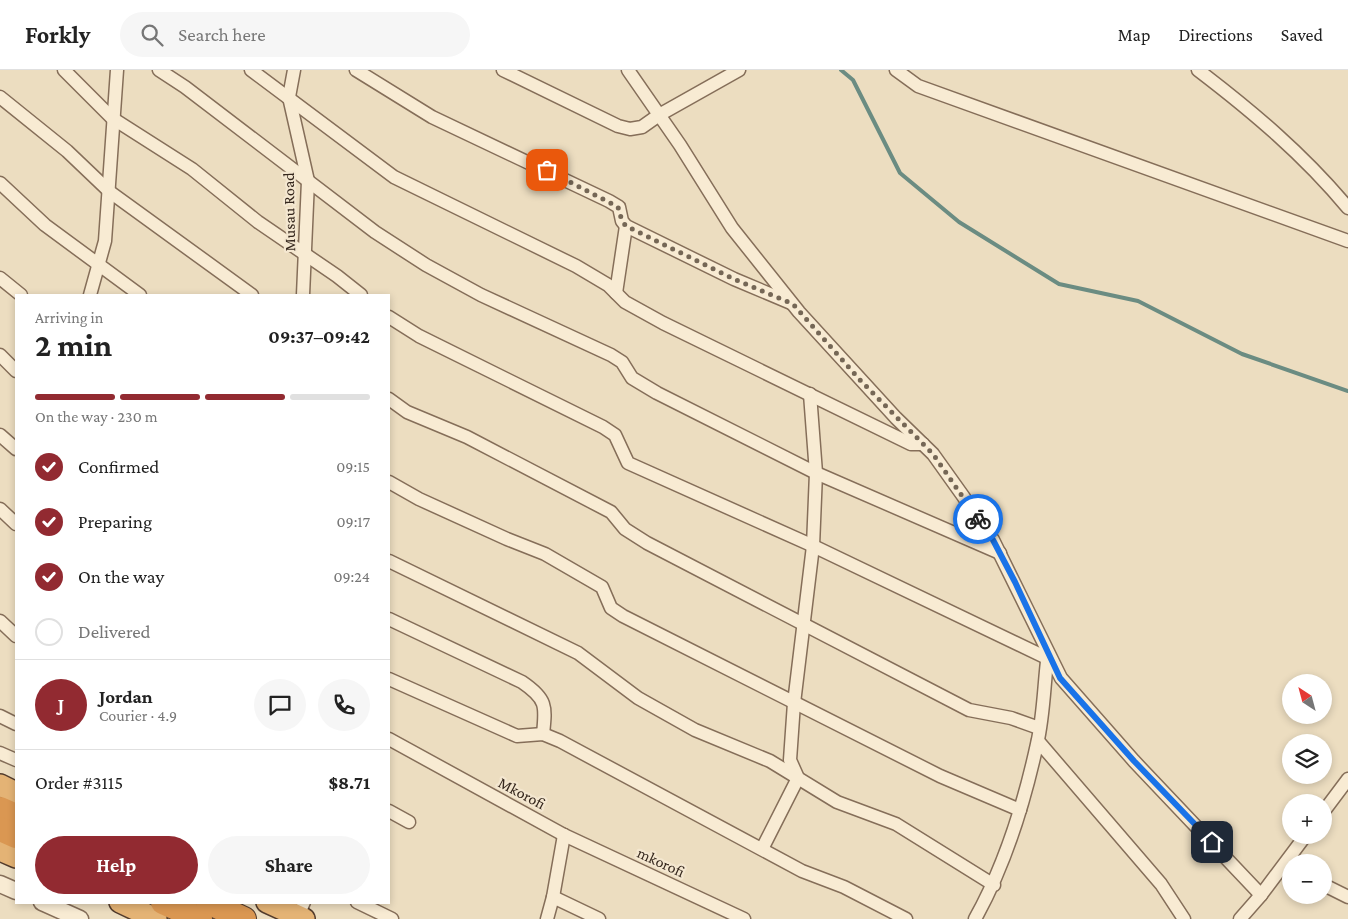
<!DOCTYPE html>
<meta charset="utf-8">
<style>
body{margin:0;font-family:"Crimson Pro",serif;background:#f6f6f6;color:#222;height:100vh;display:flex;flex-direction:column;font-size:19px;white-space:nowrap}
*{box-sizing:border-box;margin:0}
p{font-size:16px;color:#767676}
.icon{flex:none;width:28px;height:28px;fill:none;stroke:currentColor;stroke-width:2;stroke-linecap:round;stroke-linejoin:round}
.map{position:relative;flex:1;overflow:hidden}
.side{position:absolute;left:15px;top:224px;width:375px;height:610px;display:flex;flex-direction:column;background:#fff;border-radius:0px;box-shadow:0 2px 8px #0003}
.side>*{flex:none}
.needle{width:32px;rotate:324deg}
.buttons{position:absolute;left:1282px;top:604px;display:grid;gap:10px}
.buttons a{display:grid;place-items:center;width:50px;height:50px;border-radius:50%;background:#fff;box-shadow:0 2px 8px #0003;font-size:25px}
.pin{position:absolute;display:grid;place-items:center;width:42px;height:42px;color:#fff;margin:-21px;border-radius:10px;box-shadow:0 2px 8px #0006}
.courier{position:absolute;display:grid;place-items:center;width:50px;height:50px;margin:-25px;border:4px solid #1a73e8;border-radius:50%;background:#fff;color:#222;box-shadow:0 1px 6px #0007}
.headline em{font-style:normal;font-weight:700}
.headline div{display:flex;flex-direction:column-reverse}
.headline{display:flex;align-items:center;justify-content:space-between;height:85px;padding:0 20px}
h1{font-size:32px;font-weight:700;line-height:38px}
.bar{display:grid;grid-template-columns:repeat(4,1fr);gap:8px 5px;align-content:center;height:60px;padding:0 20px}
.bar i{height:6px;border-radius:4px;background:#e0e0e0}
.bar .selected{background:#922a31}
.bar p{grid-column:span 4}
.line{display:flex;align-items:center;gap:12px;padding:0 20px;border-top:1px solid #e0e0e0}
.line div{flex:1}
.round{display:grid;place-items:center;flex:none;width:52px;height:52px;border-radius:26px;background:#f6f6f6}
ol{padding:0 20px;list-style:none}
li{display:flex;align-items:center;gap:15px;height:55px}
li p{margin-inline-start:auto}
li .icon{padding:5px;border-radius:50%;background:#922a31;color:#fff;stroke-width:4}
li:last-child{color:#767676}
li i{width:28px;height:28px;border:2px solid #e0e0e0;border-radius:50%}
.primary-button{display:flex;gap:10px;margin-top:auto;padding:10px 20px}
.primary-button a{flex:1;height:58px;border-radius:30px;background:#922a31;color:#fff;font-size:20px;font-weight:700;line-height:58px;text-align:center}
.primary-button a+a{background:#f6f6f6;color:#222}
header{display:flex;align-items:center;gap:30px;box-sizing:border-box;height:70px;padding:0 25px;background:#fff;border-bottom:1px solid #e0e0e0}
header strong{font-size:24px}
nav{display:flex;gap:28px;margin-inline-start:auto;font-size:18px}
.search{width:350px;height:45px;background:#f6f6f6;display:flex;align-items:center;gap:12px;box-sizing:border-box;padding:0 18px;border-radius:28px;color:#767676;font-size:19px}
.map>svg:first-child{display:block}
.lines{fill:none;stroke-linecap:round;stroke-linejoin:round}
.stream{stroke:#6b8c82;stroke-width:4}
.minor-casing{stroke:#856e59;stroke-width:15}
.tertiary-casing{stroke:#856e59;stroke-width:19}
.trunk-casing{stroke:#533c2d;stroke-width:24}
.motorway-casing{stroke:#533c2d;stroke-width:26}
.minor{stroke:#f8ebd3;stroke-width:12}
.tertiary{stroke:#f8ebd3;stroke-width:16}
.trunk{stroke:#e4b375;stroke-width:21}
.motorway{stroke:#da9752;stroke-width:24}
.done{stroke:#756756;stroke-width:5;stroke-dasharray:0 9}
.route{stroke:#1a73e8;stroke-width:6}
.labels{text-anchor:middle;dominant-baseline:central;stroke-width:4.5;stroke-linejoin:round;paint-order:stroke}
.street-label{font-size:16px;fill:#35271d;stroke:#f4e7d0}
</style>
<header>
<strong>Forkly</strong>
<div class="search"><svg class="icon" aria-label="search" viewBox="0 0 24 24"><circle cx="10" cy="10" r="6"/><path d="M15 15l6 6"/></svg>Search here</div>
<nav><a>Map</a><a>Directions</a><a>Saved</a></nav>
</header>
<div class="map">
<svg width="1348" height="849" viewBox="0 0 1348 849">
<rect width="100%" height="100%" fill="#ecddc0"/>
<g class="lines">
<polyline class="stream" points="841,0 853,10 900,103 959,152 1059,214 1138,231 1242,284 1348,321"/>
<g class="minor-casing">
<g id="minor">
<polyline points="64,0 112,48 192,99 258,152 337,206 361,225"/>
<polyline points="159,0 185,17 375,162 426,195 481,225 611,285 622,292 632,308 657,323 816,403 1000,483"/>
<polyline points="251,0 394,107 576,196 608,215 625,232 663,253 911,374 923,374"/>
<polyline points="294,0 289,27 308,111 303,225"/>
<polyline points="356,0 432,47 609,131 619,137 622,151 626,156 734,209 791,233"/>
<polyline points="503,0 618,56 630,59 642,57 659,45 739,0"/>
<polyline points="628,0 680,75 732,158 799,242 896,348 933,384 963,426 993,470 1061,608 1134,691 1261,825"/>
<polyline points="896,0 918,16 1348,171"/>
<path d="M1198,0C1253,42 1304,85 1348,138"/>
<polyline points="0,27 67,81 110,122 252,225"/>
<polyline points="0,113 45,155 140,225"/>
<polyline points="0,208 21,225"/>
<polyline points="616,223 626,156"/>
<polyline points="90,225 105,171 117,0"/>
<polyline points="389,247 419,266 603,357 615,365 628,393 809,474 1047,588"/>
<polyline points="0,285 16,301"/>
<polyline points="389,329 407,342 467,367 611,442 625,459 647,473 969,640 1011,648 1039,658"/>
<polyline points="0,365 16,379"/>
<polyline points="389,412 419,429 507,469 545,484 602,517 611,538 623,546 940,706 1020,740"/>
<polyline points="0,439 16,454"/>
<polyline points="389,491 578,583 638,628 695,660 770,691 837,732 896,754 994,815"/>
<path d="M389,549L522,612C547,629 546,636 543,664"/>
<polyline points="0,551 16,566"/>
<polyline points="389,609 517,666 543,664 560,671 802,801 844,817 906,849"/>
<polyline points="0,646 16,654"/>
<polyline points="389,669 564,765 744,849"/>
<polyline points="1038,671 1161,814 1184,849"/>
<polyline points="0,683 16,690"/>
<polyline points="389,741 409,752"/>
<polyline points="1324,741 1348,709"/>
<polyline points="762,779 798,708 790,690 794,633 813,476 816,403 810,324"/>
<polyline points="1324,815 1348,827"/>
<polyline points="553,827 599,849"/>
<polyline points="357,832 392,849"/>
<polyline points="298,846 304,832"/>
<polyline points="547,849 553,827 564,765"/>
<path d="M975,849C1005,795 1024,734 1037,674C1044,645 1044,612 1048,583"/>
<polyline points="1240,849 1261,825 1306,765"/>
</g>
</g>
<g class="tertiary-casing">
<g id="tertiary">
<polyline points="0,814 16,821"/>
<polyline points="42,832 80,849"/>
</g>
</g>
<g class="trunk-casing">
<g id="trunk">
<polyline points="0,715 16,723"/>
<polyline points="0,780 16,787"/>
<polyline points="120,832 156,849"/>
<polyline points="267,832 304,849"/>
</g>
</g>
<g class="motorway-casing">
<g id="motorway">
<polyline points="0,739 16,746"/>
<polyline points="0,759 16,766"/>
<polyline points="163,832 200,849"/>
<polyline points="208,832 244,849"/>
</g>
</g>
<use href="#minor" class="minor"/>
<use href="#tertiary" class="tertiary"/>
<use href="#trunk" class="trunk"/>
<use href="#motorway" class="motorway"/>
</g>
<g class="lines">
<polyline class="done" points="547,100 618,137 622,151 626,156 734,209 793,234 861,311 933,384 978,449"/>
<polyline class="route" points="978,449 993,470 1015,512 1060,608 1134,691 1212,772"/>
</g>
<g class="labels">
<g class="street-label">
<text transform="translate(289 142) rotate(-91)">Musau Road</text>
<text transform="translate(522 723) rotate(28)">Mkorofi</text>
<text transform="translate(661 792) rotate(25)">mkorofi</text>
</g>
</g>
</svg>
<div class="buttons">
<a><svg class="needle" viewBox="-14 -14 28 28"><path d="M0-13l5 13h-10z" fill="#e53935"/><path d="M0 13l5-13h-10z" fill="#767676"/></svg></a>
<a><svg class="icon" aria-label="layers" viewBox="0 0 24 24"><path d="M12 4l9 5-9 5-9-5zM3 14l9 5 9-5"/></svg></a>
<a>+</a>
<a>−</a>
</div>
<div class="pin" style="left:547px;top:100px;background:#ea580c"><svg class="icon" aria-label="bag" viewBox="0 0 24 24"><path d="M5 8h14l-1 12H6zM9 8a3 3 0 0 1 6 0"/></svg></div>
<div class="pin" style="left:1212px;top:772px;background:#1f2937"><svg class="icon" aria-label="home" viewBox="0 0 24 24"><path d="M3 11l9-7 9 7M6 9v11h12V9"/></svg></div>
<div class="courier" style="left:978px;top:449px"><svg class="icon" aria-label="bike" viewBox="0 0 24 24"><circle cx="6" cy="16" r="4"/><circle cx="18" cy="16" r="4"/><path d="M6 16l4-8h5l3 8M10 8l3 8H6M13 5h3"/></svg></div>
<section class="side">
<div class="headline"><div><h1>2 min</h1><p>Arriving in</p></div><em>09:37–09:42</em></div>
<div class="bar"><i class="selected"></i><i class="selected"></i><i class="selected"></i><i></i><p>On the way · 230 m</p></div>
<ol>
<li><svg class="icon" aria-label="check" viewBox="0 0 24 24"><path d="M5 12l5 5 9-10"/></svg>Confirmed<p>09:15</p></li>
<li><svg class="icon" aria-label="check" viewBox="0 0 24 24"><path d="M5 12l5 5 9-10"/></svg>Preparing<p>09:17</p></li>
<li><svg class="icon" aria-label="check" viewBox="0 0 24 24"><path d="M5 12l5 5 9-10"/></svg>On the way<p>09:24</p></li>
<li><i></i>Delivered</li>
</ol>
<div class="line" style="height:90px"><b class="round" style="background:#922a31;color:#fff">J</b><div><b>Jordan</b><p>Courier · 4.9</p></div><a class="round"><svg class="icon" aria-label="chat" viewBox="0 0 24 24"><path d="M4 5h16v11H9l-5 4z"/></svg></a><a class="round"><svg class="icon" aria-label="phone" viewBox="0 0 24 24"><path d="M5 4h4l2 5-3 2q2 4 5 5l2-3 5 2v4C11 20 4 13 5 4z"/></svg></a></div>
<div class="line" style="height:65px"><div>Order #3115</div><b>$8.71</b></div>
<div class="primary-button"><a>Help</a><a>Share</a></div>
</section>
</div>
